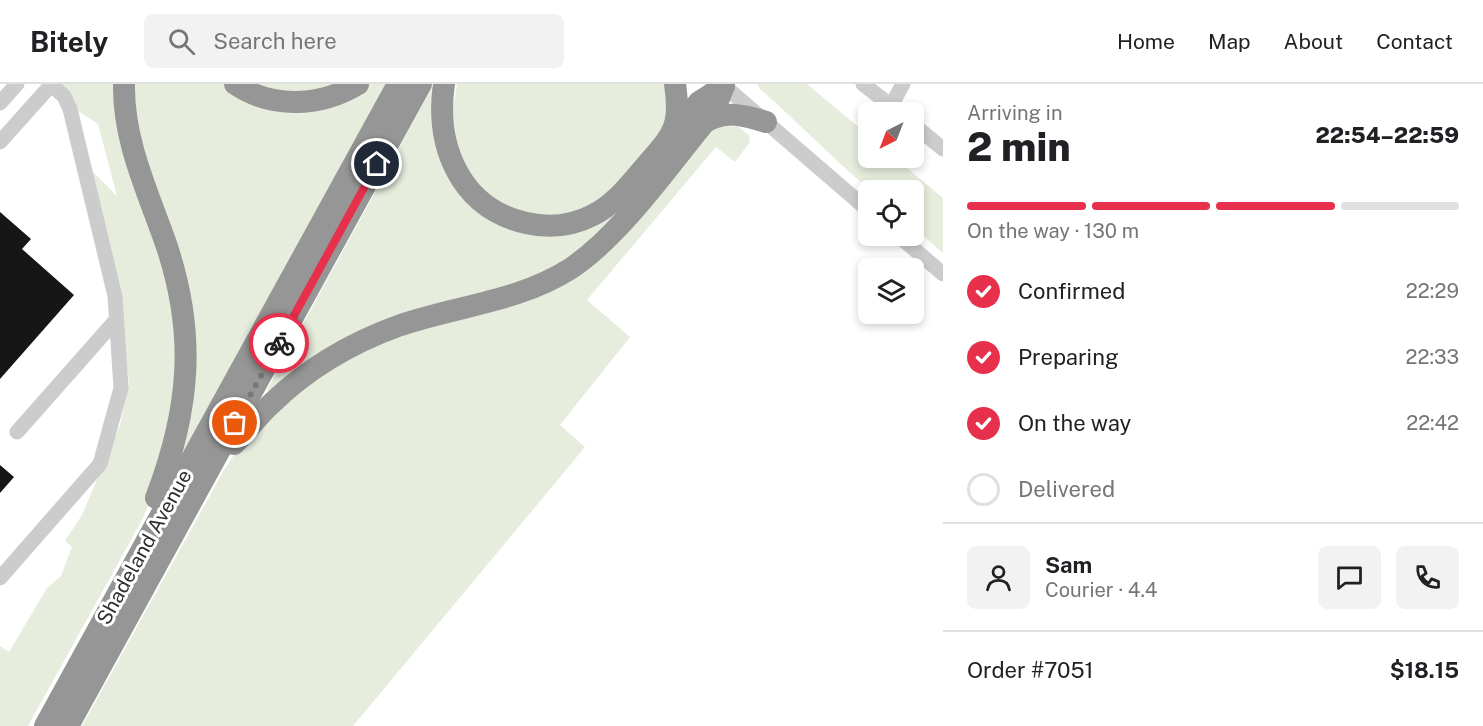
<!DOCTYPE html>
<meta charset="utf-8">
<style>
body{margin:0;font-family:"Public Sans",sans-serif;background:#f2f2f2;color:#202124;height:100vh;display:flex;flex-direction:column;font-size:22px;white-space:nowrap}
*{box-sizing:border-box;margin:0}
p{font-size:20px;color:#757577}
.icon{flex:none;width:33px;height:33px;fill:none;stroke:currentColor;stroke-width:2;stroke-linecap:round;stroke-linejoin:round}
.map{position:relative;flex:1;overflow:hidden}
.side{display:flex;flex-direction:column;background:#fff;width:540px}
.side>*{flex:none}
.needle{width:39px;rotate:222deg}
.tools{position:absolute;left:858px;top:18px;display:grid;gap:12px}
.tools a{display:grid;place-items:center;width:66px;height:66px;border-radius:9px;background:#fff;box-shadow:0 3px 9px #0003;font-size:30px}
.pin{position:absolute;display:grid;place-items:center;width:51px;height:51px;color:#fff;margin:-26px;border:3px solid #fff;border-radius:50%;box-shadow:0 2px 6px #0007}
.courier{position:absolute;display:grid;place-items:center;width:60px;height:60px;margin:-30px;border:4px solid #e7304b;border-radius:50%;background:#fff;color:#222;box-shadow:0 2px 8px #0007}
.head em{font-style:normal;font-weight:800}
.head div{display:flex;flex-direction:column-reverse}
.head{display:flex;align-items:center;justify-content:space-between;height:102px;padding:0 24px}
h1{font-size:39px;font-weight:800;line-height:45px}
.bar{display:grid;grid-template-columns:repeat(4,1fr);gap:9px 6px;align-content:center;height:72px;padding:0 24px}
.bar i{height:8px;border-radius:4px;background:#e0e0e0}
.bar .active{background:#e7304b}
.bar p{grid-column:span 4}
.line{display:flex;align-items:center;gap:15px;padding:0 24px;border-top:2px solid #e0e0e0}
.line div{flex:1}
.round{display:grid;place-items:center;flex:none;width:63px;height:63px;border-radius:9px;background:#f2f2f2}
ol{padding:0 24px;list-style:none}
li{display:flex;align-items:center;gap:18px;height:66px}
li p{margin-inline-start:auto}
li .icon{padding:6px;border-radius:50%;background:#e7304b;color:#fff;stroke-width:4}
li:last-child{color:#757577}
li i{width:33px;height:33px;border:3px solid #e0e0e0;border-radius:50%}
header{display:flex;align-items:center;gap:36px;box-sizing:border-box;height:84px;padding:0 30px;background:#fff;border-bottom:2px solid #e0e0e0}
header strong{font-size:28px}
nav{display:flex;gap:33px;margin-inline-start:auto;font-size:21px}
.search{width:420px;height:54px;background:#f2f2f2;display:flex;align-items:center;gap:15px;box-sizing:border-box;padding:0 21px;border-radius:9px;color:#757577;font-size:22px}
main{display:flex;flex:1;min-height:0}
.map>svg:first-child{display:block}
.green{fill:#e6eddd}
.building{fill:#161616}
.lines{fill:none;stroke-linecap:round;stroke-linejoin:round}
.minor{stroke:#ccc;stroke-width:15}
.highway{stroke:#969696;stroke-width:22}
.done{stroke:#787878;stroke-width:6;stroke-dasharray:0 10.8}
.route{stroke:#e7304b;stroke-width:8}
.labels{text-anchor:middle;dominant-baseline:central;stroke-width:6;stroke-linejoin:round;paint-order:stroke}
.street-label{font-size:20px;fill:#2f2f2f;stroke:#fff}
</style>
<header>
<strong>Bitely</strong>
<div class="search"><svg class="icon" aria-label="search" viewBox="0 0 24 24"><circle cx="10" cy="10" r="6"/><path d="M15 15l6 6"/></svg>Search here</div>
<nav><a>Home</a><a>Map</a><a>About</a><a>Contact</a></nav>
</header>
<main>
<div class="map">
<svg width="943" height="642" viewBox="0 0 943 642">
<rect width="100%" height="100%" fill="#fff"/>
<g class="green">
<polygon points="58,0 117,0 158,156 180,269 162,386 143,434 28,642 0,642 0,562 9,568 47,504 61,492 72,463 65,457 82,431 120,341 129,299 123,253 121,204 92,87 117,112 98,40 77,26"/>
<polygon points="128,0 225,0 259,19 369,0 387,0 204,344 175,377 188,319"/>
<path d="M253,0H341C310,13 285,10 253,0Z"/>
<polygon points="434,0 437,54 517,144 634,109 573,177 453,222 273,310 267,306"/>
<polygon points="457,0 670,0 665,42 624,91 595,121 553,134 502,124 469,90 457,63 453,26"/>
<path d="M757,0H807L868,51V74H895L943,114V169L914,144V106H870C832,74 798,38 760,5Z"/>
<polygon points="725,42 739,43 749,51 750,58 735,78 716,63 587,216 630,253 560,341 585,363 353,642 82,642 224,386 238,365 282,318 356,267 552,204 712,45"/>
</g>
<g class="building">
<polygon points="0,128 31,155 22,165 74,211 0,295"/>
<polygon points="0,381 14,393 0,409"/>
</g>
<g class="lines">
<g class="minor">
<polyline points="722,0 868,126"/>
<polyline points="863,0 899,28"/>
<polyline points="0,19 17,0"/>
<polyline points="891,22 903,0"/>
<polyline points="914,41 943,65"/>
<polyline points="0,58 51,1"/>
<polyline points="899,152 943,190"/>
<polyline points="17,348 116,236"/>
<polyline points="0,494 100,380 121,304 115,212 70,25 64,12 50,0"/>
</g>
<g class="highway">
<path d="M124,0C123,56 147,106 165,157C197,249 190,325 156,414"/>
<path d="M235,0C272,25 320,23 358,0"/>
<path d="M444,0C435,62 460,124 526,139C548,144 572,142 593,131C614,121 628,102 643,85C671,52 682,46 675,0"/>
<path d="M705,38C725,26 744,31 766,38"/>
<polyline points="675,47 699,18 724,2"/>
<path d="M234,360C247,347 258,332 271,320C307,285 351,259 398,242C455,222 518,218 570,185C620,152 666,85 705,38L715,24L724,2"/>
<polyline points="45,642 398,0"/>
<polyline points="68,642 421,0"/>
</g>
</g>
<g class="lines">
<polyline class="done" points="235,339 279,259"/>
<polyline class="route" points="279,259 377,80"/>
</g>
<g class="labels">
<g class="street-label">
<text transform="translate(144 463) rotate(-61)">Shadeland Avenue</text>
</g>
</g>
</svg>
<div class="tools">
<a><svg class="needle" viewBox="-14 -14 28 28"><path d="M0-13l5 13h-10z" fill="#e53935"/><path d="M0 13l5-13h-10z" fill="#757577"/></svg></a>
<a><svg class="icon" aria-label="locate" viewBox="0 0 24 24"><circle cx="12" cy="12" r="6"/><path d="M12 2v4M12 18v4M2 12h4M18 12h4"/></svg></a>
<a><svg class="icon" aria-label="layers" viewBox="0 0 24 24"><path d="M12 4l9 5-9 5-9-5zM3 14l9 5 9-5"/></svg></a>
</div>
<div class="pin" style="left:235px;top:339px;background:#ea580c"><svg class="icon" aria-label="bag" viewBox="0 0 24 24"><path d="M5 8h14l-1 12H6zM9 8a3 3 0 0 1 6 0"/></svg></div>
<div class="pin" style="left:377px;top:80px;background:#1f2937"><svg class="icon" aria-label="home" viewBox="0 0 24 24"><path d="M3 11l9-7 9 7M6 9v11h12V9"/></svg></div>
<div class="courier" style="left:279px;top:259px"><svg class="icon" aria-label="bike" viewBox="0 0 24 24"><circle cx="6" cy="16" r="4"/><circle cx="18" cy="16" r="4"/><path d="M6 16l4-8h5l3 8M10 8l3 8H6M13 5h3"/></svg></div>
</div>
<section class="side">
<div class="head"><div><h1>2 min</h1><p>Arriving in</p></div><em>22:54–22:59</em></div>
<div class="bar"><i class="active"></i><i class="active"></i><i class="active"></i><i></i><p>On the way · 130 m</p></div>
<ol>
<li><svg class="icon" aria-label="check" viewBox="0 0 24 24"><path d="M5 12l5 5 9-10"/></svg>Confirmed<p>22:29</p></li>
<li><svg class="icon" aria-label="check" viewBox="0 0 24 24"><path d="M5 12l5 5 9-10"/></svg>Preparing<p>22:33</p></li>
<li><svg class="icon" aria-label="check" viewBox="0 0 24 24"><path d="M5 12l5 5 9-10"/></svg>On the way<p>22:42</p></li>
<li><i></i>Delivered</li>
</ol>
<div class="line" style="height:108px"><a class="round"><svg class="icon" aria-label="person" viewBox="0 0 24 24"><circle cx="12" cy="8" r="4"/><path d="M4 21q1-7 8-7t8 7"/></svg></a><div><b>Sam</b><p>Courier · 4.4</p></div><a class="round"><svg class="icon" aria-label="chat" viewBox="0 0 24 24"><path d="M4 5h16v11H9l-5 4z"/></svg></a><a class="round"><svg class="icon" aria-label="phone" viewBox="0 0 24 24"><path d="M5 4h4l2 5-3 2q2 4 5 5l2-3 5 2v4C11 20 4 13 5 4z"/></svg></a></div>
<div class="line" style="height:78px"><div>Order #7051</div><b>$18.15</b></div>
</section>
</main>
